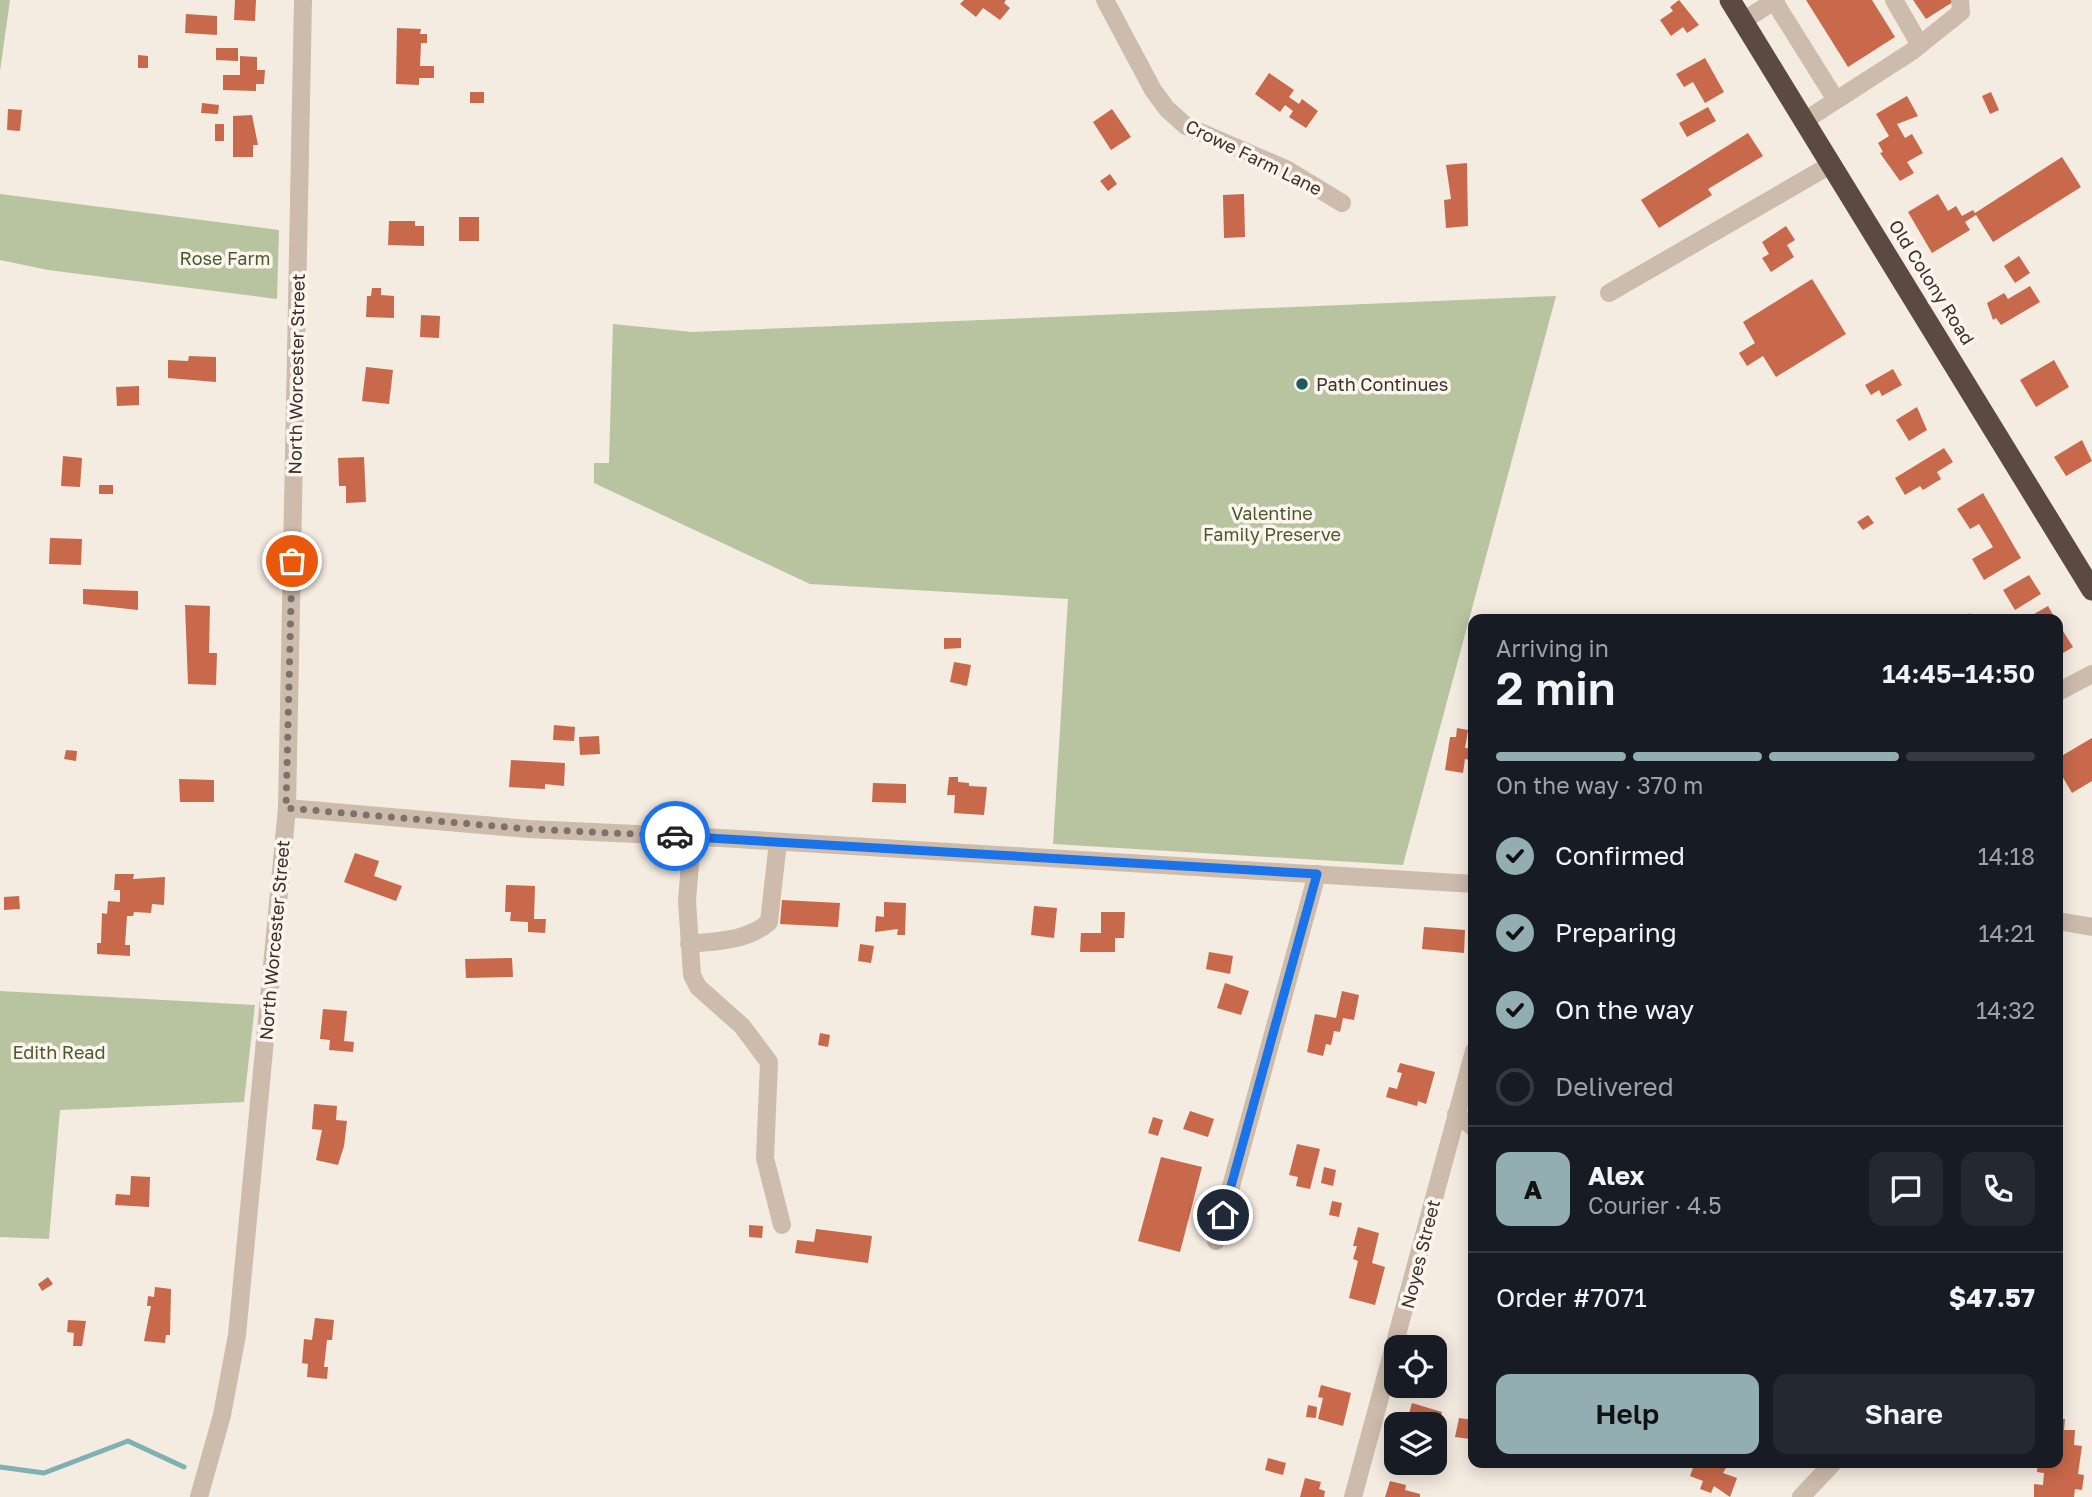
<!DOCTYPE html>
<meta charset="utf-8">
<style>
body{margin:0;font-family:"Golos Text",sans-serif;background:#242831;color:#f1f3f6;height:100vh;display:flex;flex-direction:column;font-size:26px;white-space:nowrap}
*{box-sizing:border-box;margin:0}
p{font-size:23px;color:#9ea1a6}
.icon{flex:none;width:38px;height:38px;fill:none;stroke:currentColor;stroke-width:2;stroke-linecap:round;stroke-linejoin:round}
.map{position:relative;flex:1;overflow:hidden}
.drawer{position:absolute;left:1468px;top:614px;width:595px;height:854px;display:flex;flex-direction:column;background:#171b24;border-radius:14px;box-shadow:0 4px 18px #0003}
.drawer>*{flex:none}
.controls{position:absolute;left:1384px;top:1335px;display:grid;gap:14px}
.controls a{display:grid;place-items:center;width:63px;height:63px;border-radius:14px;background:#171b24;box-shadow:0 4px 18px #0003;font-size:35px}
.pin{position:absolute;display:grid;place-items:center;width:60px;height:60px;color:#fff;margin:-30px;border:4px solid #fff;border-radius:50%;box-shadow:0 2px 7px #0007}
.courier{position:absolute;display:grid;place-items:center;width:70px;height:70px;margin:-35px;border:5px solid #1a73e8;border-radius:50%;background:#fff;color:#222;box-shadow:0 2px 9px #0007}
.headline em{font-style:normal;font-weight:600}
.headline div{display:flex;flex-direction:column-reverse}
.headline{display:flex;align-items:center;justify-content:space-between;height:119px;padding:0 28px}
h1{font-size:46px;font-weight:600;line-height:52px}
.bar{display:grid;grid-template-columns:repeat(4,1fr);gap:10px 7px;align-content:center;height:84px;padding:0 28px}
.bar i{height:9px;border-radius:5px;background:#363941}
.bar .on{background:#92aeb2}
.bar p{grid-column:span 4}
.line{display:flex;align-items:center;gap:18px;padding:0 28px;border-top:2px solid #363941}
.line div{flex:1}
.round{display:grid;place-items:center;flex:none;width:74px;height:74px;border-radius:14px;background:#242831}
ol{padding:0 28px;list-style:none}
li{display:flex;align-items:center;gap:21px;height:77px}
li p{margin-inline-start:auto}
li .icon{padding:7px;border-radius:50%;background:#92aeb2;color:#111;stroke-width:4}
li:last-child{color:#9ea1a6}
li i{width:38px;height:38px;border:4px solid #363941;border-radius:50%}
.primary-button{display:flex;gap:14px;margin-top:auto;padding:14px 28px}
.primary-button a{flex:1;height:80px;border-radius:14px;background:#92aeb2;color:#111;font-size:28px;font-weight:600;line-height:80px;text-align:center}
.primary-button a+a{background:#242831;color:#f1f3f6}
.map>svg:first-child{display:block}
.green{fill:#b8c4a0}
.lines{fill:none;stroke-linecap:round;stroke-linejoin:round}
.stream{stroke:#7fb0b2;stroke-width:5}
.building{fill:#c8694b}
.minor{stroke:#cdbbac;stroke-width:18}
.highway{stroke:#5c4a42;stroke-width:21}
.done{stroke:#7c716b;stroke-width:7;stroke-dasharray:0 12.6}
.route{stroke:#1a73e8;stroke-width:9}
.poi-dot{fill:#1f5a5e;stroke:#fbf5ee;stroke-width:2.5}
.labels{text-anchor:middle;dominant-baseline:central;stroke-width:7;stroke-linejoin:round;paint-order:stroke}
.street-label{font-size:18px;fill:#3b302b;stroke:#fbf5ee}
.park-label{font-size:18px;fill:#4a5a2e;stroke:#fbf5ee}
.poi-label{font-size:18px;fill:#3b302b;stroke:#fbf5ee;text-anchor:start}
</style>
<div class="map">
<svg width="2092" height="1497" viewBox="0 0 2092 1497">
<rect width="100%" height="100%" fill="#f4ebe1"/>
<g class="green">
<polygon points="0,0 10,0 0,71"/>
<polygon points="0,194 279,230 277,299 48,270 0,260"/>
<polygon points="1556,296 1403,865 1053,844 1068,599 810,584 594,483 594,463 609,463 613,324 692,332"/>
<polygon points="0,991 255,1005 244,1102 60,1110 49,1239 0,1237"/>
</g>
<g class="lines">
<polyline class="stream" points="0,1467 44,1473 128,1441 184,1467"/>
</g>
<g class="building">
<polygon points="235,0 256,0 255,21 234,20"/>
<polygon points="964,0 1006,0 1004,3 1010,8 1000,20 983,8 976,17 960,4"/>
<polygon points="1679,0 1699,25 1687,33 1683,27 1671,36 1660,20 1673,11 1670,7"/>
<polygon points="1806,0 1872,0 1895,37 1848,67"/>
<polygon points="1913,0 1956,0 1926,19"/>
<polygon points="186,14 217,16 217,35 185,33"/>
<polygon points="397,28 421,29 420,34 427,34 427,43 421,43 420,66 434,66 434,78 419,78 419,85 396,84"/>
<polygon points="216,48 238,48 238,61 216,60"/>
<polygon points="138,55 148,56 148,68 138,68"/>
<polygon points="240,56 257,57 257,70 265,70 264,84 256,84 256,91 223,90 223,75 240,75"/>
<polygon points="1705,58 1724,92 1705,103 1693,82 1684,87 1676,74"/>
<polygon points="1269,73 1294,90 1289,97 1299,104 1302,99 1318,111 1306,128 1289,117 1293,111 1285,105 1280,112 1255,94"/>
<rect x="470" y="92" width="14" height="11"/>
<polygon points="1991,92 1999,110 1990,114 1982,96"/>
<polygon points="1907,96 1918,116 1897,124 1905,138 1912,134 1923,153 1907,162 1914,173 1900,181 1880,153 1883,152 1878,143 1889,136 1876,114"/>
<polygon points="202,103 219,105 218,114 201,113"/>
<polygon points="1708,107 1716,121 1687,137 1679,123"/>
<polygon points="8,109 22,110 20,131 7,130"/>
<polygon points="1112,109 1131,137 1111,150 1093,122"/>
<polygon points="252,115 258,145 253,145 253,157 233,157 233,116"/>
<rect x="215" y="124" width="9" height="17"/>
<polygon points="1748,133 1763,156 1708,189 1712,195 1659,228 1641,200"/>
<polygon points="2062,157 2081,187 1993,242 1976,215 1965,222 1970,230 1932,253 1908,212 1938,194 1948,211 1956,206 1962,216 1973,210 1975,213"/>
<polygon points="1467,163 1468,226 1446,228 1444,200 1451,199 1446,165"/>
<polygon points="1110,174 1117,184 1108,191 1100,181"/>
<polygon points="1244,194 1245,237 1224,238 1223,195"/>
<rect x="459" y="217" width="20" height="24"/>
<polygon points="389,221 415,221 415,226 424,226 424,246 388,245"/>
<polygon points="1786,226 1795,240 1787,245 1794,257 1771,272 1762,258 1769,254 1762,242"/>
<polygon points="2019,256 2030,273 2015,283 2004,266"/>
<polygon points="1812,279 1846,334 1776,377 1763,356 1747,366 1739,353 1755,343 1743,322"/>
<polygon points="2030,286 2040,302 2001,325 1996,318 1993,320 1987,303 2004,293 2008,299"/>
<polygon points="372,288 381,288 381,295 394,296 394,318 366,317 367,296 371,296"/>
<polygon points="421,315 440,316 439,338 420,337"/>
<polygon points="189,356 216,357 216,382 168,378 168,360 188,361"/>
<polygon points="2054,360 2069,387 2036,407 2020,380"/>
<polygon points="366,367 393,370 389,404 362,401"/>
<polygon points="1893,369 1902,385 1882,396 1879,390 1871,395 1865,385"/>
<polygon points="139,386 139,405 117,406 116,387"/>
<polygon points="1917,407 1927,430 1909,441 1896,420"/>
<polygon points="2082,440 2092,461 2066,476 2054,457"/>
<polygon points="1944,448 1953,462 1937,472 1941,479 1923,490 1920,486 1905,495 1895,478"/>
<polygon points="63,456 82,458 80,487 61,486"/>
<polygon points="364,457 366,502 346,503 346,486 339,486 338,458"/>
<rect x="99" y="485" width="14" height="9"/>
<polygon points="1983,493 2021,558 1984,580 1972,559 1993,547 1979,524 1970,529 1957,509"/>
<polygon points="1868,515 1874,523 1863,530 1857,522"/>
<polygon points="50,538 82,539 81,565 49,564"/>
<polygon points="2029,575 2041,594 2015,610 2003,590"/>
<polygon points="83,589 138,591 138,610 83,604"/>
<polygon points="185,605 210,606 209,653 217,653 216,685 188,684"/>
<polygon points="2048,606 2056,620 2037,620 2034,614"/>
<polygon points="1970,613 1974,620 1960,620"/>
<polygon points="2058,623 2073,647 2058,656"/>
<polygon points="944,638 961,638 961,648 944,649"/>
<polygon points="954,662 971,665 967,686 950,682"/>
<polygon points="554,725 575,727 574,741 553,740"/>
<polygon points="1457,728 1468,730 1465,748 1474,749 1474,761 1465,759 1463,773 1445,770 1450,737 1456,737"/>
<polygon points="599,736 600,754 580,755 579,737"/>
<polygon points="2092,738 2092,781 2072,793 2058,769 2058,758"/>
<polygon points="66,750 77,751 76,761 64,759"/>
<polygon points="511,760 565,763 564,786 545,784 545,789 509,787"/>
<polygon points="949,777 958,777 958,782 969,783 969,786 987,787 984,815 954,813 955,795 947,795"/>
<polygon points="179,779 214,780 214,802 180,802"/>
<polygon points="873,783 906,784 906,803 872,802"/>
<polygon points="355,853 379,861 374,876 402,886 396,901 344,882"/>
<polygon points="115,874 134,874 133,879 165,877 164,905 152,904 151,913 134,912 133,916 127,916 125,945 130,945 130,956 97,954 97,943 101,943 102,913 107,914 108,901 120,902 120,890 114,890"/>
<polygon points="506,885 535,886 534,919 546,919 545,933 528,932 528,922 510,921 511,912 505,912"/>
<polygon points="19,896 20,909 4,910 4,897"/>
<polygon points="782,900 840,903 838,927 780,924"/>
<polygon points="884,902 906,903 905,935 897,935 898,929 875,932 876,916 884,917"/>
<polygon points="1034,906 1057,908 1054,938 1031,935"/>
<polygon points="1101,912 1125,912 1124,938 1115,938 1115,952 1080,952 1081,933 1101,933"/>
<polygon points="1424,927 1465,930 1464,953 1422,949"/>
<polygon points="860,944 874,946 871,963 858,961"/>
<polygon points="1209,952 1233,956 1230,974 1206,969"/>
<polygon points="512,958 513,977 466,978 465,959"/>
<polygon points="1225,983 1249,991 1241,1015 1217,1008"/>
<polygon points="1342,991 1359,995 1354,1020 1343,1018 1340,1032 1334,1031 1331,1045 1326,1044 1323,1056 1307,1052 1315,1014 1336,1018"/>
<polygon points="323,1009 347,1011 344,1041 354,1042 353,1052 329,1050 330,1040 320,1039"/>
<polygon points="820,1033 830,1035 828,1047 818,1045"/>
<polygon points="1400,1063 1435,1072 1426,1104 1418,1101 1417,1106 1386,1097 1389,1087 1397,1089 1402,1073 1397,1072"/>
<polygon points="314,1104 337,1106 336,1120 347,1121 344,1146 338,1165 316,1160 322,1130 312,1129"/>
<polygon points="1190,1111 1214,1119 1208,1137 1183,1129"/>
<polygon points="1153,1117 1163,1120 1158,1136 1148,1133"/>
<polygon points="1297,1144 1320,1149 1310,1189 1296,1186 1298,1177 1289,1175"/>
<polygon points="1161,1157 1202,1167 1180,1252 1138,1241"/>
<polygon points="1324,1167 1336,1170 1333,1186 1321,1183"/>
<polygon points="131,1176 150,1177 149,1207 115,1205 116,1194 130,1195"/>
<polygon points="1332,1201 1342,1203 1339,1217 1329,1215"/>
<polygon points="749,1225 763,1226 762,1238 749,1237"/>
<polygon points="1358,1227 1379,1233 1372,1263 1385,1267 1375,1305 1349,1298 1358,1261 1353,1259 1357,1246 1353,1246"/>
<polygon points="816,1229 872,1236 868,1263 795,1253 797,1240 814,1242"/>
<polygon points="48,1277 53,1284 42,1291 38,1284"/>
<polygon points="155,1287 171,1289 170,1335 166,1335 165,1343 144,1341 151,1306 147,1306 148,1296 154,1297"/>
<polygon points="315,1318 334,1320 332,1340 327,1340 324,1367 328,1367 327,1379 307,1377 308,1364 302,1363 304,1339 312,1340"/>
<polygon points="68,1320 86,1321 82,1346 73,1346 74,1333 67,1332"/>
<polygon points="1321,1385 1351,1393 1343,1426 1318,1419 1323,1398 1318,1397"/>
<polygon points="1412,1403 1442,1412 1436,1432 1435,1424 1406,1424"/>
<polygon points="1308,1405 1317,1407 1316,1418 1306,1417"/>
<polygon points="1459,1418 1473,1420 1470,1439 1455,1437"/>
<polygon points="2058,1419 2065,1419 2064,1430 2075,1430 2074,1445 2082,1446 2078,1474 2084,1475 2082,1490 2075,1489 2074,1497 2034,1497 2034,1484 2043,1485 2044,1473 2037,1472 2038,1463 2058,1463"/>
<polygon points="1268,1458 1286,1463 1283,1475 1265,1470"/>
<polygon points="1690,1463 1729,1463 1723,1473 1737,1478 1730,1497 1714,1486 1711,1493 1700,1489 1703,1481 1690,1476 1694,1465"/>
<polygon points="1305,1478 1321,1482 1319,1489 1325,1491 1324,1497 1300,1497"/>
<polygon points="1390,1481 1406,1485 1405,1490 1420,1494 1420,1497 1385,1497"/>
</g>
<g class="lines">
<g class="minor">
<polyline points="1105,0 1153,90 1167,109 1186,126 1286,169 1342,203"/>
<polyline points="1894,0 1920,45"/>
<polyline points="1774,1 1836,100"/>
<polyline points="1743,21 1776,0"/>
<polyline points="1804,121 1911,52 1961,12 1960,0"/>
<polyline points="1609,293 1832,164"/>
<polyline points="2058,692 2092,674"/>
<polyline points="287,808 529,829 721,838 1474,884"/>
<polyline points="692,837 687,901 692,975 698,987 742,1026 769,1062 765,1158 782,1225"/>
<polyline points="2058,921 2092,927"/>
<path d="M689,944C716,941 748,941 769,922L778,842"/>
<polyline points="1456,1114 1474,1128"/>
<polyline points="1216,1241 1317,874"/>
<polyline points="199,1497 222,1415 237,1335 287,808 303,0"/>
<polyline points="1353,1497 1474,1051"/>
<polyline points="1801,1497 1833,1463"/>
</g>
<polyline class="highway" points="1730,0 2092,590"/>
</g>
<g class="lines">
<polyline class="done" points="292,561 286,808 529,829 675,836"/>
<polyline class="route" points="675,836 1317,874 1223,1215"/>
</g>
<circle class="poi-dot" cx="1302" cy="384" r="7"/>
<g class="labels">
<g class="street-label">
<text transform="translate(1254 157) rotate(26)">Crowe Farm Lane</text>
<text transform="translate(1932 282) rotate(58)">Old Colony Road</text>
<text transform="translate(296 374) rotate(-89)">North Worcester Street</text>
<text transform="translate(274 940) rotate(-85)">North Worcester Street</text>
<text transform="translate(1420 1254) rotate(-76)">Noyes Street</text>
</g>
<g class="park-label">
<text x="225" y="258">Rose Farm</text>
<text x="1272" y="513">Valentine<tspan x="1272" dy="21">Family Preserve</tspan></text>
<text x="59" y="1052">Edith Read</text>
</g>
<g class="poi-label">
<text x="1316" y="384">Path Continues</text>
</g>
</g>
</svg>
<div class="controls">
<a><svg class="icon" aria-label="locate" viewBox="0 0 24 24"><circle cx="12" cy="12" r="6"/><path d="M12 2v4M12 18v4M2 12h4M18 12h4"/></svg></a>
<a><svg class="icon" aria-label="layers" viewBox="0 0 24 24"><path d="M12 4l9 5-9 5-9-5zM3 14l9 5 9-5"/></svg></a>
</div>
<div class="pin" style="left:292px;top:561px;background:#ea580c"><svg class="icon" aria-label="bag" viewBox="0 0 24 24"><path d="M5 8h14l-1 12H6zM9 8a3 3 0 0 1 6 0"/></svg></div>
<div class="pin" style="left:1223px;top:1215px;background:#1f2937"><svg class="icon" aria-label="home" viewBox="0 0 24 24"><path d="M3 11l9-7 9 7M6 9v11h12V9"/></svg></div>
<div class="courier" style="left:675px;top:836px"><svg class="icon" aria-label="car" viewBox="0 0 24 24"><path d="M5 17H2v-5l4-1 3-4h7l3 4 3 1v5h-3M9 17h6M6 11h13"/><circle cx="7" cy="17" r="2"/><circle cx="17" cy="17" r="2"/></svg></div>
<section class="drawer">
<div class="headline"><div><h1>2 min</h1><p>Arriving in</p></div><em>14:45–14:50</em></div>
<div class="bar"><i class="on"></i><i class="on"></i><i class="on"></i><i></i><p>On the way · 370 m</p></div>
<ol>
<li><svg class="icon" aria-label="check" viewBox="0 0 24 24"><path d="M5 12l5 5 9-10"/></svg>Confirmed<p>14:18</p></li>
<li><svg class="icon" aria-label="check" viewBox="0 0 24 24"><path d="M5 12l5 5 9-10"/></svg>Preparing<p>14:21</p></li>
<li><svg class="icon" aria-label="check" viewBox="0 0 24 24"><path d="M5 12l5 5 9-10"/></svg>On the way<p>14:32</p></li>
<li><i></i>Delivered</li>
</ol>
<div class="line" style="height:126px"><b class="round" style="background:#92aeb2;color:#111">A</b><div><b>Alex</b><p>Courier · 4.5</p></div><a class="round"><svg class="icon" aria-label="chat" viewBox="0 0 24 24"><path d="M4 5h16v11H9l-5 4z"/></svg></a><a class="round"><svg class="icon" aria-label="phone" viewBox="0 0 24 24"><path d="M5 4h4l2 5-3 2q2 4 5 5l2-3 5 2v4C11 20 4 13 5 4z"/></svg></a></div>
<div class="line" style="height:91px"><div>Order #7071</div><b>$47.57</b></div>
<div class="primary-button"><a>Help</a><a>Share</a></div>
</section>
</div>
